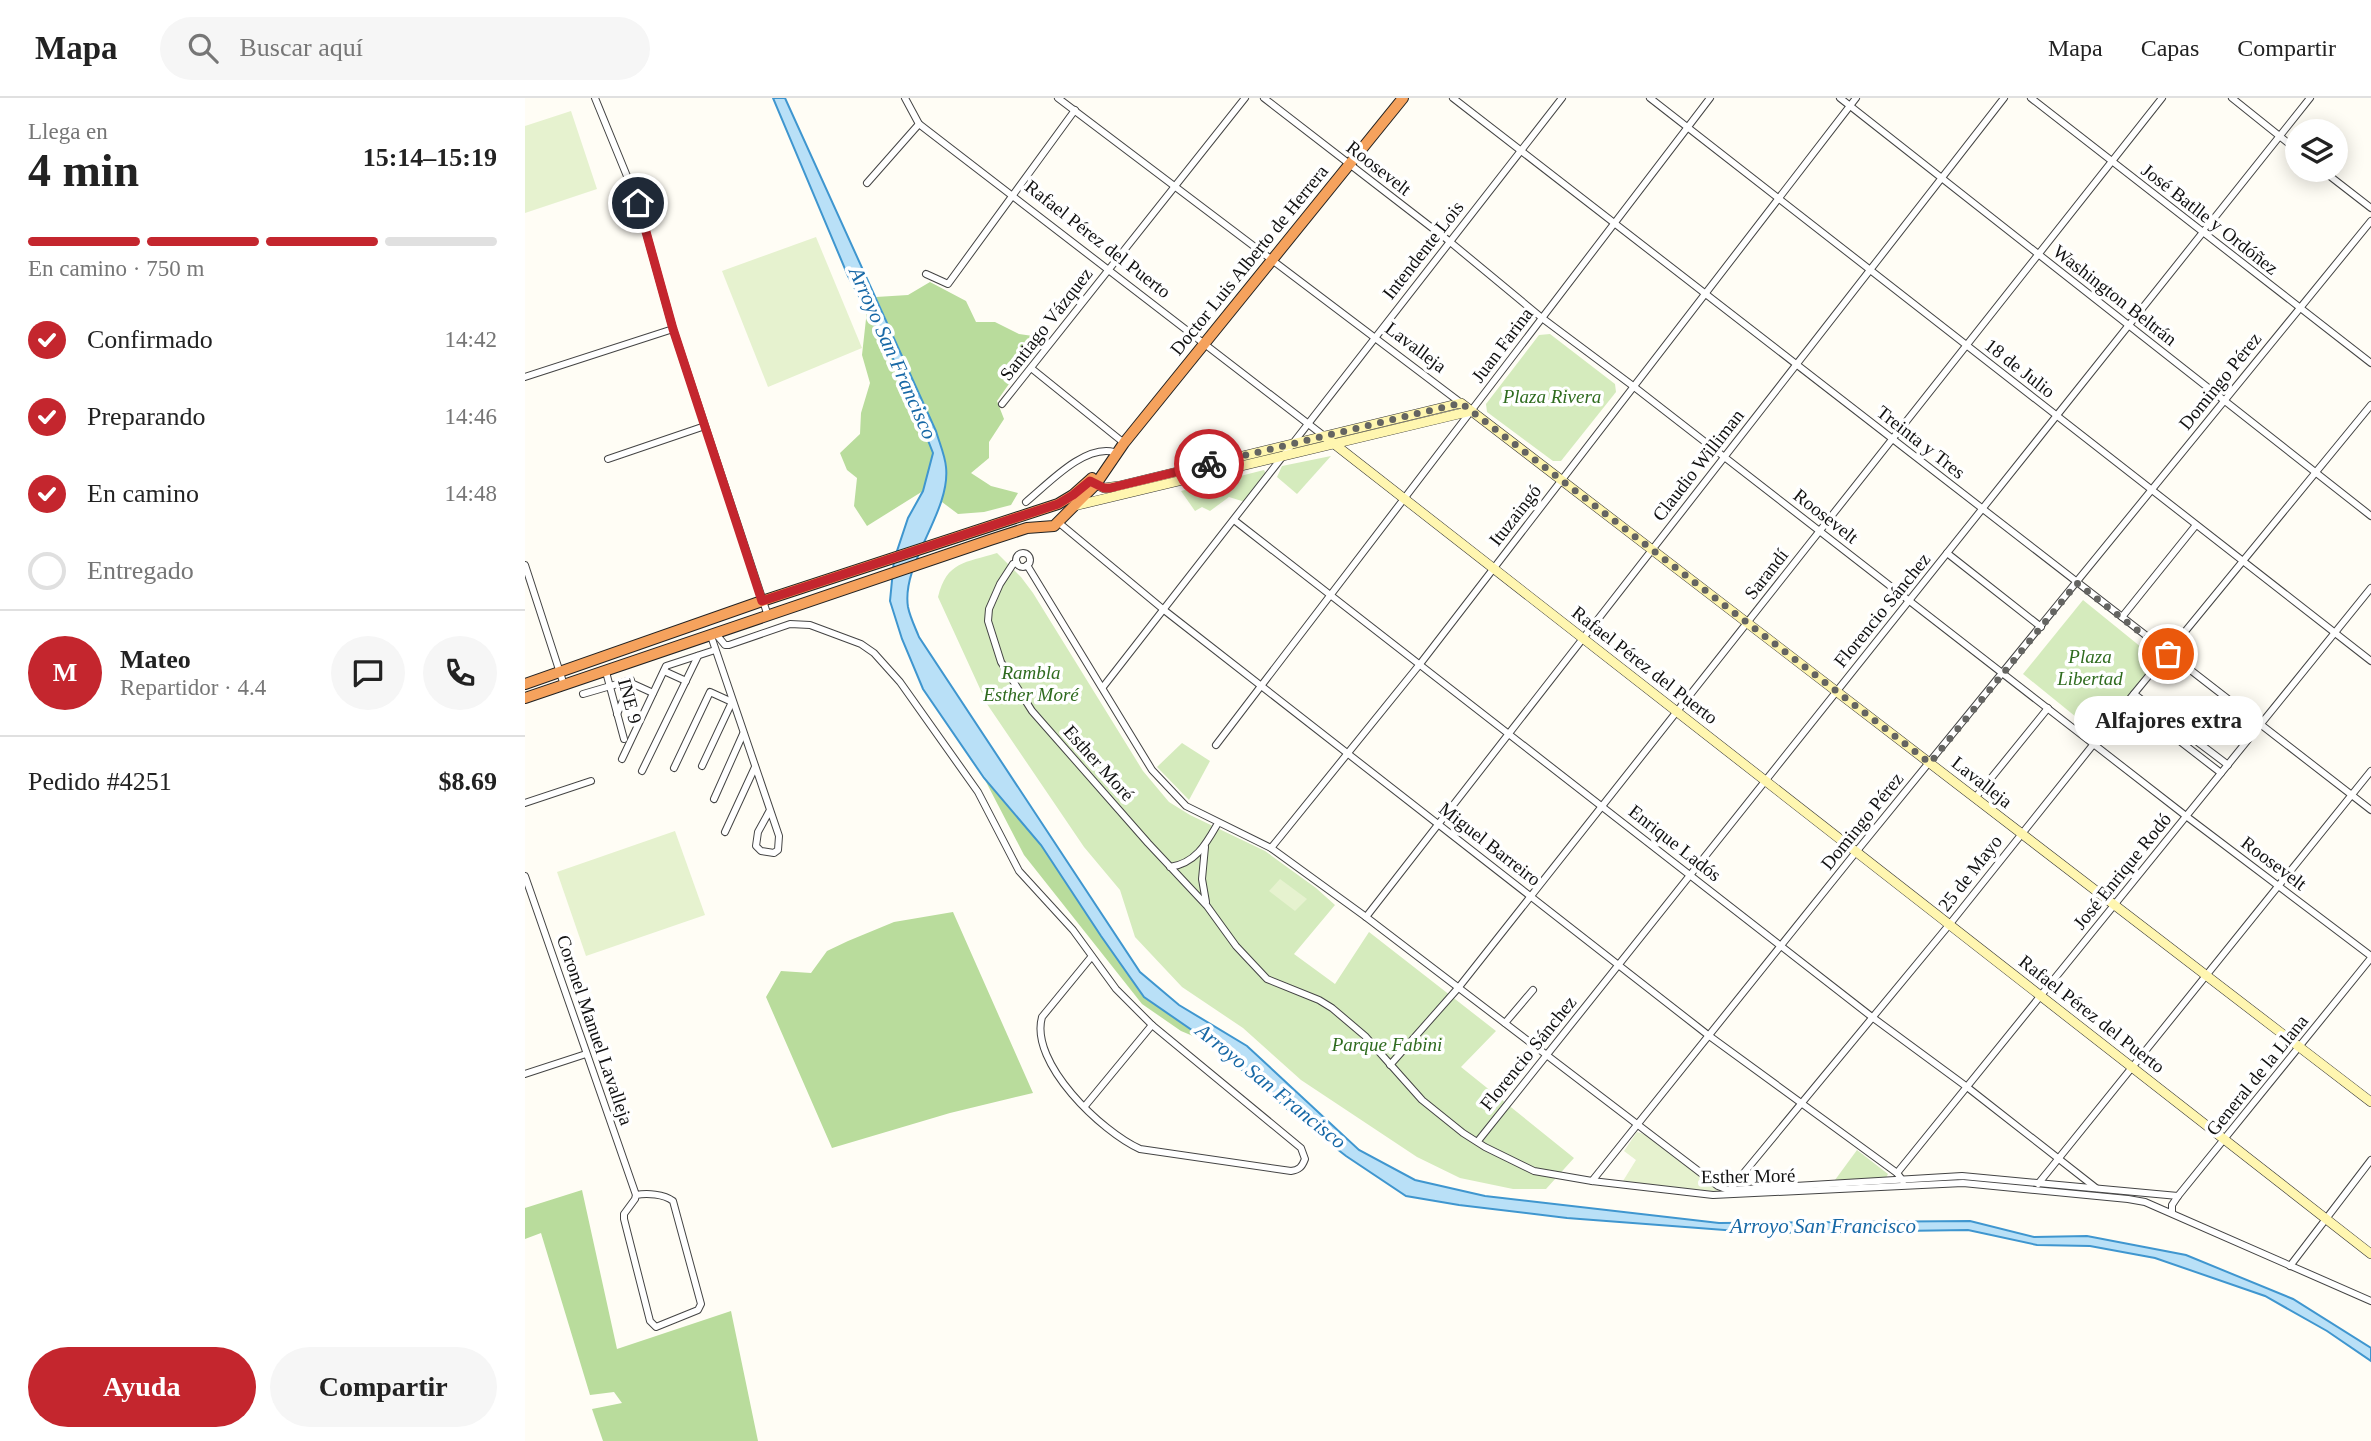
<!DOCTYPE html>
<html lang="es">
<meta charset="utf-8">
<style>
body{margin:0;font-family:"Times New Roman",serif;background:#f6f6f6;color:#222;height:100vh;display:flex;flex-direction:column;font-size:26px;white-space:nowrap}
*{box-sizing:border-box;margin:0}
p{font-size:23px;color:#767676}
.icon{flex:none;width:38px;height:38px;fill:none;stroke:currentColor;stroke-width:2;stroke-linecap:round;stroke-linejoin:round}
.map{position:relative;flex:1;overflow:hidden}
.drawer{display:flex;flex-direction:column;background:#fff;width:525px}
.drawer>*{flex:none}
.controls{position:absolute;left:1760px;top:21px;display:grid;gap:14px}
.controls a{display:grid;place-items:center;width:63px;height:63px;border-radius:50%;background:#fff;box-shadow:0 4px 18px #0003;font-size:35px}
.pin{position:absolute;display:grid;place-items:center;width:60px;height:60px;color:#fff;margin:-30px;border:4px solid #fff;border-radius:50%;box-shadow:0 2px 7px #0007}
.courier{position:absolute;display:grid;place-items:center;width:70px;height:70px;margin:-35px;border:5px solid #c4262e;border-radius:50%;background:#fff;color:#222;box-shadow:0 2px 9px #0007}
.bubble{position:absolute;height:49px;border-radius:24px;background:#fff;box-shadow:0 4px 18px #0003;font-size:23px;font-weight:700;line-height:49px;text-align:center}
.headline em{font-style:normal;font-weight:700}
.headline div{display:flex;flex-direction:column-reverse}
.headline{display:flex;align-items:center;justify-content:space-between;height:119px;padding:0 28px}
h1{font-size:46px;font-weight:700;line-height:52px}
.bar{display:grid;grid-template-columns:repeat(4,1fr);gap:10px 7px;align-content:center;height:84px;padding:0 28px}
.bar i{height:9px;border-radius:5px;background:#e0e0e0}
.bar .selected{background:#c4262e}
.bar p{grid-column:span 4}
.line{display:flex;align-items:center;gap:18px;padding:0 28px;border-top:2px solid #e0e0e0}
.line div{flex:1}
.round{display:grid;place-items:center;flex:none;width:74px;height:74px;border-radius:37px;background:#f6f6f6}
ol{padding:0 28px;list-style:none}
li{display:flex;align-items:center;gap:21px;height:77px}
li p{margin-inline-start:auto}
li .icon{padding:7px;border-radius:50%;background:#c4262e;color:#fff;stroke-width:4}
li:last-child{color:#767676}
li i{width:38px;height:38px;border:4px solid #e0e0e0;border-radius:50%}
.cta{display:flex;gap:14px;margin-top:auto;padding:14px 28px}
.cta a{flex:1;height:80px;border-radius:42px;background:#c4262e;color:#fff;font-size:28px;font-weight:700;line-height:80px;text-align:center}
.cta a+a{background:#f6f6f6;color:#222}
header{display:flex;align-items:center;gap:42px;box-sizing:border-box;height:98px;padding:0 35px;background:#fff;border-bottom:2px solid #e0e0e0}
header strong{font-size:33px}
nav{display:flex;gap:38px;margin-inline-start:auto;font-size:24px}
.search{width:490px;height:63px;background:#f6f6f6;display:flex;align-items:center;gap:18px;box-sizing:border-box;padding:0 24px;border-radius:38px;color:#767676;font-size:26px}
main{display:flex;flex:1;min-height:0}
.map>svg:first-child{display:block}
.green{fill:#d5ebbd}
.forest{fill:#b9dc9c}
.pitch{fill:#e6f2cf}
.water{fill:#b9e0f7;stroke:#3f96cf;stroke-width:2}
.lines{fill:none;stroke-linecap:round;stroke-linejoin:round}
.street-casing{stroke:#444;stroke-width:8}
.secondary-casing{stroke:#333;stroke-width:10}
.highway-casing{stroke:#222;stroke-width:12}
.street{stroke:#fff;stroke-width:6}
.secondary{stroke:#fff6b0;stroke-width:9}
.highway{stroke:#f5a25d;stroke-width:10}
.done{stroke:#646461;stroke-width:7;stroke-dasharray:0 12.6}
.route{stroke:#c4262e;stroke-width:9}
.labels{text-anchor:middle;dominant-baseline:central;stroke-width:7;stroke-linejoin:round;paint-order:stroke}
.street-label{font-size:19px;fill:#111;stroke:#fff}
.park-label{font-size:19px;font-style:italic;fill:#2f6b1f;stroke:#fff}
.water-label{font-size:21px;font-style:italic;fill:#1768a6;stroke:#fff}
</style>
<header>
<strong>Mapa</strong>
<div class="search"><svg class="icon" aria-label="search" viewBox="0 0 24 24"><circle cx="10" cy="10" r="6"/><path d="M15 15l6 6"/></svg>Buscar aquí</div>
<nav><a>Mapa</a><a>Capas</a><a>Compartir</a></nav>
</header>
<main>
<section class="drawer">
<div class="headline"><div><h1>4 min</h1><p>Llega en</p></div><em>15:14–15:19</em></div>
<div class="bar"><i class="selected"></i><i class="selected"></i><i class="selected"></i><i></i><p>En camino · 750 m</p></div>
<ol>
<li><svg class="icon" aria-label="check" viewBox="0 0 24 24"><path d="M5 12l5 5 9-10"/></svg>Confirmado<p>14:42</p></li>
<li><svg class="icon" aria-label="check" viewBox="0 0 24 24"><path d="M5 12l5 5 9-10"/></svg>Preparando<p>14:46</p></li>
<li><svg class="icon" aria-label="check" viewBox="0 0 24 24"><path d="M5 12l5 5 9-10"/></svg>En camino<p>14:48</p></li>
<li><i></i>Entregado</li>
</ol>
<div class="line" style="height:126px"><b class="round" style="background:#c4262e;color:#fff">M</b><div><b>Mateo</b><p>Repartidor · 4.4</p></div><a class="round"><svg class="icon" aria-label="chat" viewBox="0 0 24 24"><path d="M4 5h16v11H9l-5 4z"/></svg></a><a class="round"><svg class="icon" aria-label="phone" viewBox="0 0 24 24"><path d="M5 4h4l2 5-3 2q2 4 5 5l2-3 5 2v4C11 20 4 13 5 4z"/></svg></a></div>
<div class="line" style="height:91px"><div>Pedido #4251</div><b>$8.69</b></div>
<div class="cta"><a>Ayuda</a><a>Compartir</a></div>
</section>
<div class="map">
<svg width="1846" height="1343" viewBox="0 0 1846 1343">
<rect width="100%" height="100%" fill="#fffdf5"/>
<g class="green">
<polygon points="1025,236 1090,286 1091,294 1036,363 1028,363 962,314 961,306 1014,237"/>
<polygon points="806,358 772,396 752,379 757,368"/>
<polygon points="739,372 742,378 720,404 704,399 685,413 677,409 670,413 656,393"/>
<path d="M472,455L496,479L508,495L618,673L644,704L665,717L740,753L791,790L810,807L769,856L810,886L844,834L971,933L936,969L1049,1060L1021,1091H988L935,1080L892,1059L776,982L718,930L657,889L610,839L595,792L559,749L462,606L413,499C422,463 440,465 472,455Z"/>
<polygon points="1558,502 1632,562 1572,636 1498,576"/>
<polygon points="657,645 685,663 664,702 632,669"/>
<polygon points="1332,1052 1363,1076 1361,1080 1310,1082"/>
</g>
<g class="forest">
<polygon points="405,184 441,203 451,224 470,224 494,236 508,238 500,263 472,303 479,321 464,344 464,360 446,375 466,388 493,395 486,407 459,414 433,416 417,404 421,370 411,333 351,199 383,197"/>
<polygon points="342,212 378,279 408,355 398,393 342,428 329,408 332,380 322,372 315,355 335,336 336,315 345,285 337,257"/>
<polygon points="459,680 516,747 576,838 619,899 687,946 656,933 617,906 499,757"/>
<polygon points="428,814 508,995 425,1015 307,1050 241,899 256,873 286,875 302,853 323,843 369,824"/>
<polygon points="57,1092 92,1251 206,1213 233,1343 78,1343 67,1311 97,1305 89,1294 65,1297 16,1135 0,1141 0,1110"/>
</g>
<g class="pitch">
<polygon points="46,13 72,91 0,115 0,28"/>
<polygon points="291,139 337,250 243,289 197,173"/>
<polygon points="150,733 180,817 61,858 32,774"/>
<polygon points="755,781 782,801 770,813 744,793"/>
<polygon points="1112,1034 1119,1036 1195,1094 1098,1083 1111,1062 1099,1053"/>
</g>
<path class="water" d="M248,0H260L411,333C414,344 420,357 421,369C426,414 376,465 383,509C385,519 390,529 394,539L615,874L654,907L722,948L834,1052L890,1082L960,1098L1194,1125L1445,1123L1509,1139L1562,1138L1661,1157L1768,1201L1846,1250V1263L1802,1233L1740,1198L1630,1160L1565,1148L1512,1147L1443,1132L1239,1135L1042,1120L934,1107L881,1098L821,1058L775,1022L687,946L619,899L576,838L516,747L459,680L398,591L377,541L365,503L369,462L383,420L398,393L408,355L378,279L323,178Z"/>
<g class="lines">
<g class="street-casing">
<g id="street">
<polyline points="70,0 113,105 148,231 243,518"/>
<polyline points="380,0 394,26 799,338"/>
<polyline points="533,0 936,305"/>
<polyline points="739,0 924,143 1017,220 1108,288 1661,718 1846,858"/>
<polyline points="928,0 1846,712"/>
<polyline points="1125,0 1846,563"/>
<polyline points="1315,0 1846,418"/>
<polyline points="1506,0 1846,265"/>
<polyline points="1707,0 1773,53"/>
<polyline points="1797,72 1846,110"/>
<polyline points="342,85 394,26"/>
<polyline points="401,176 423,186 550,12"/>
<polyline points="506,270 599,345"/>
<polyline points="0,279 148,231"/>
<polyline points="477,306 720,0"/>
<polyline points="83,361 180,328"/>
<path d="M501,404C522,387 559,346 589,354"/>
<polyline points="709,422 1347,919 1442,989 1571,1090"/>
<polyline points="533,424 639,512 1183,937 1372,1075 1378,1083"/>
<polyline points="1422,455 1516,529"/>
<circle cx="498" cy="462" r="7"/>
<polyline points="492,465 488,466 475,486 464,511 463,523 476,564 507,613 623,745 682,808 711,848 742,881 794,902 807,910 840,938 897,1002 938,1035 960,1049 1009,1073 1067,1083 1188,1097 1438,1085 1603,1101 1620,1104 1846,1203"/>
<polyline points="0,467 39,587"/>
<polyline points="502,467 627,672 661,708 746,750 841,819 1193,1088 1203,1092 1437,1078 1653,1098"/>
<polyline points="1597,519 1671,427"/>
<path d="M191,536L200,547H204L265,526L285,527L336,546L349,555L375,584L453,694L494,773L548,832L591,891L627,927L776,1050L780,1061C777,1069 774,1072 766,1073L615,1051C577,1034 504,965 517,919L567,858"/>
<polyline points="186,538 254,738 253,752 249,755 236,753 231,748 233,734 245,712"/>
<polyline points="139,573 161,583"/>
<polyline points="81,574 99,641"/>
<polyline points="578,589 1037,0"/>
<polyline points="58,596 106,582 106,585"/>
<polyline points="1609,596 1703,667"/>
<polyline points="1603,603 1696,675"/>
<polyline points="92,616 106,585 128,595"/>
<polyline points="691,647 1185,0"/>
<polyline points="97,661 141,568 190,552"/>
<polyline points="149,670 185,594 207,604 177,668"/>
<polyline points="117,673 173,558"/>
<polyline points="1450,700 1523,610"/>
<polyline points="189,701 218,636"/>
<polyline points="0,705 66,683"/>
<polyline points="200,734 230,669"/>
<polyline points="680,749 677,781 681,804"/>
<polyline points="746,750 895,566 1331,0"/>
<path d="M645,769C671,765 681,746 693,725"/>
<path d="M0,778L111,1097L110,1101L99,1116V1121L125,1223L131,1229L173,1212L176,1206L148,1103C139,1096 122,1095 111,1097"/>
<polyline points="841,819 1479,0"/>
<polyline points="980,925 1008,892"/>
<polyline points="865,967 934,889 1637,0"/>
<polyline points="0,976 61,956"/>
<polyline points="560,1008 627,927"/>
<polyline points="953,1043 1785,0"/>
<polyline points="1372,1075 1846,490"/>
<polyline points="1067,1083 1331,754 1846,123"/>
<polyline points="1513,1086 1846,673"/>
<polyline points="1203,1094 1424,827 1603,603 1846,307"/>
<polyline points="1647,1115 1647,1107 1653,1098 1846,860"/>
<polyline points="1765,1168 1846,1062"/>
</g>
</g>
<g class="secondary-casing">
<g id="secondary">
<polyline points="799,338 1846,1156"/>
<polyline points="566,384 579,390 594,388 936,305 1846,1004"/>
<polyline points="549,408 946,313"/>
</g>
</g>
<g class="highway-casing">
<g id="highway">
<polyline points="0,586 237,503 533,406 548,397 567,380"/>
<polyline points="0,600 465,442 502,430 529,428 571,386 599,345 878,0"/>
</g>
</g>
<use href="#street" class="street"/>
<use href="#secondary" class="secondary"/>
<use href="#highway" class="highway"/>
</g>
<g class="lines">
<polyline class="done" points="684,366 936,305 1405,665 1552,485 1643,556"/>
<polyline class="route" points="113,105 148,231 237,503 533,406 548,397 565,383 579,390 585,390 684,366"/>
</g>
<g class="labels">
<g class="street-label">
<text transform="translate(854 70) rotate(38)">Roosevelt</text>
<text transform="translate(1685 121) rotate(38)">José Batlle y Ordóñez</text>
<text transform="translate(573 141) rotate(38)">Rafael Pérez del Puerto</text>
<text transform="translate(898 152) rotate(-52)">Intendente Lois</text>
<text transform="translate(724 162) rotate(-51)">Doctor Luis Alberto de Herrera</text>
<text transform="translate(1590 197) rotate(38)">Washington Beltrán</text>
<text transform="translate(521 226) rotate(-52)">Santiago Vázquez</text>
<text transform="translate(977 247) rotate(-53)">Juan Farina</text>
<text transform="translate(891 249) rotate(37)">Lavalleja</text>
<text transform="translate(1495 270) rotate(38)">18 de Julio</text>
<text transform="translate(1695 283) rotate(-51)">Domingo Pérez</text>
<text transform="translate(1396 344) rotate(38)">Treinta y Tres</text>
<text transform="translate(1173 367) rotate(-52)">Claudio Williman</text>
<text transform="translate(990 417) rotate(-52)">Ituzaingó</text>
<text transform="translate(1301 418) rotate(38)">Roosevelt</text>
<text transform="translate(1241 476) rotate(-52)">Sarandí</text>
<text transform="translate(1357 512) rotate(-51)">Florencio Sánchez</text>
<text transform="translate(1120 567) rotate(38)">Rafael Pérez del Puerto</text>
<text transform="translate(105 603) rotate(75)">INE 9</text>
<text transform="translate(574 665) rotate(48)">Esther Moré</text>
<text transform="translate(1457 684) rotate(38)">Lavalleja</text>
<text transform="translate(1337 723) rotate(-51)">Domingo Pérez</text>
<text transform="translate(1150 745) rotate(38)">Enrique Ladós</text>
<text transform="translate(965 746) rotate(38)">Miguel Barreiro</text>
<text transform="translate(1749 765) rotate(37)">Roosevelt</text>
<text transform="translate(1597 773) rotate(-51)">José Enrique Rodó</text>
<text transform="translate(1445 775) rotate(-52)">25 de Mayo</text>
<text transform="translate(1567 916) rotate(38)">Rafael Pérez del Puerto</text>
<text transform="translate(70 932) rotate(71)">Coronel Manuel Lavalleja</text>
<text transform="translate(1003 955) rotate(-51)">Florencio Sánchez</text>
<text transform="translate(1732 977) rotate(-51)">General de la Llana</text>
<text transform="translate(1223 1078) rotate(-1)">Esther Moré</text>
</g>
<g class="park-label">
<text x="1027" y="298">Plaza Rivera</text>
<text x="1565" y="558">Plaza<tspan x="1565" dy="22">Libertad</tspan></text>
<text x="506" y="574">Rambla<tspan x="506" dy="22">Esther Moré</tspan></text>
<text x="862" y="946">Parque Fabini</text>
</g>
<g class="water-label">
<text transform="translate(368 255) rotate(66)">Arroyo San Francisco</text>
<text transform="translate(746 988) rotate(39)">Arroyo San Francisco</text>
<text x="1298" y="1128">Arroyo San Francisco</text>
</g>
</g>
</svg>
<div class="controls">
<a><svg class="icon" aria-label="layers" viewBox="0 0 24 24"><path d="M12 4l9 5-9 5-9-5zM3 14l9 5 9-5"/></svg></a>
</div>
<div class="pin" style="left:1643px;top:556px;background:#ea580c"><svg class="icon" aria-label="bag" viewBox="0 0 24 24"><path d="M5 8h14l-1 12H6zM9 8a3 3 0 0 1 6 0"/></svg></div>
<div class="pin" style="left:113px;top:105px;background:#1f2937"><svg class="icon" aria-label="home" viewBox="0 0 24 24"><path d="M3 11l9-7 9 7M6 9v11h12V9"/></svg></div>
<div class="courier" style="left:684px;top:366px"><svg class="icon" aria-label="bike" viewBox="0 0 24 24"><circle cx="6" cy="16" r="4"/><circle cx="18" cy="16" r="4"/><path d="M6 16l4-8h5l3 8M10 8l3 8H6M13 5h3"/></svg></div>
<div class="bubble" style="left:1549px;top:598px;width:189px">Alfajores extra</div>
</div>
</main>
